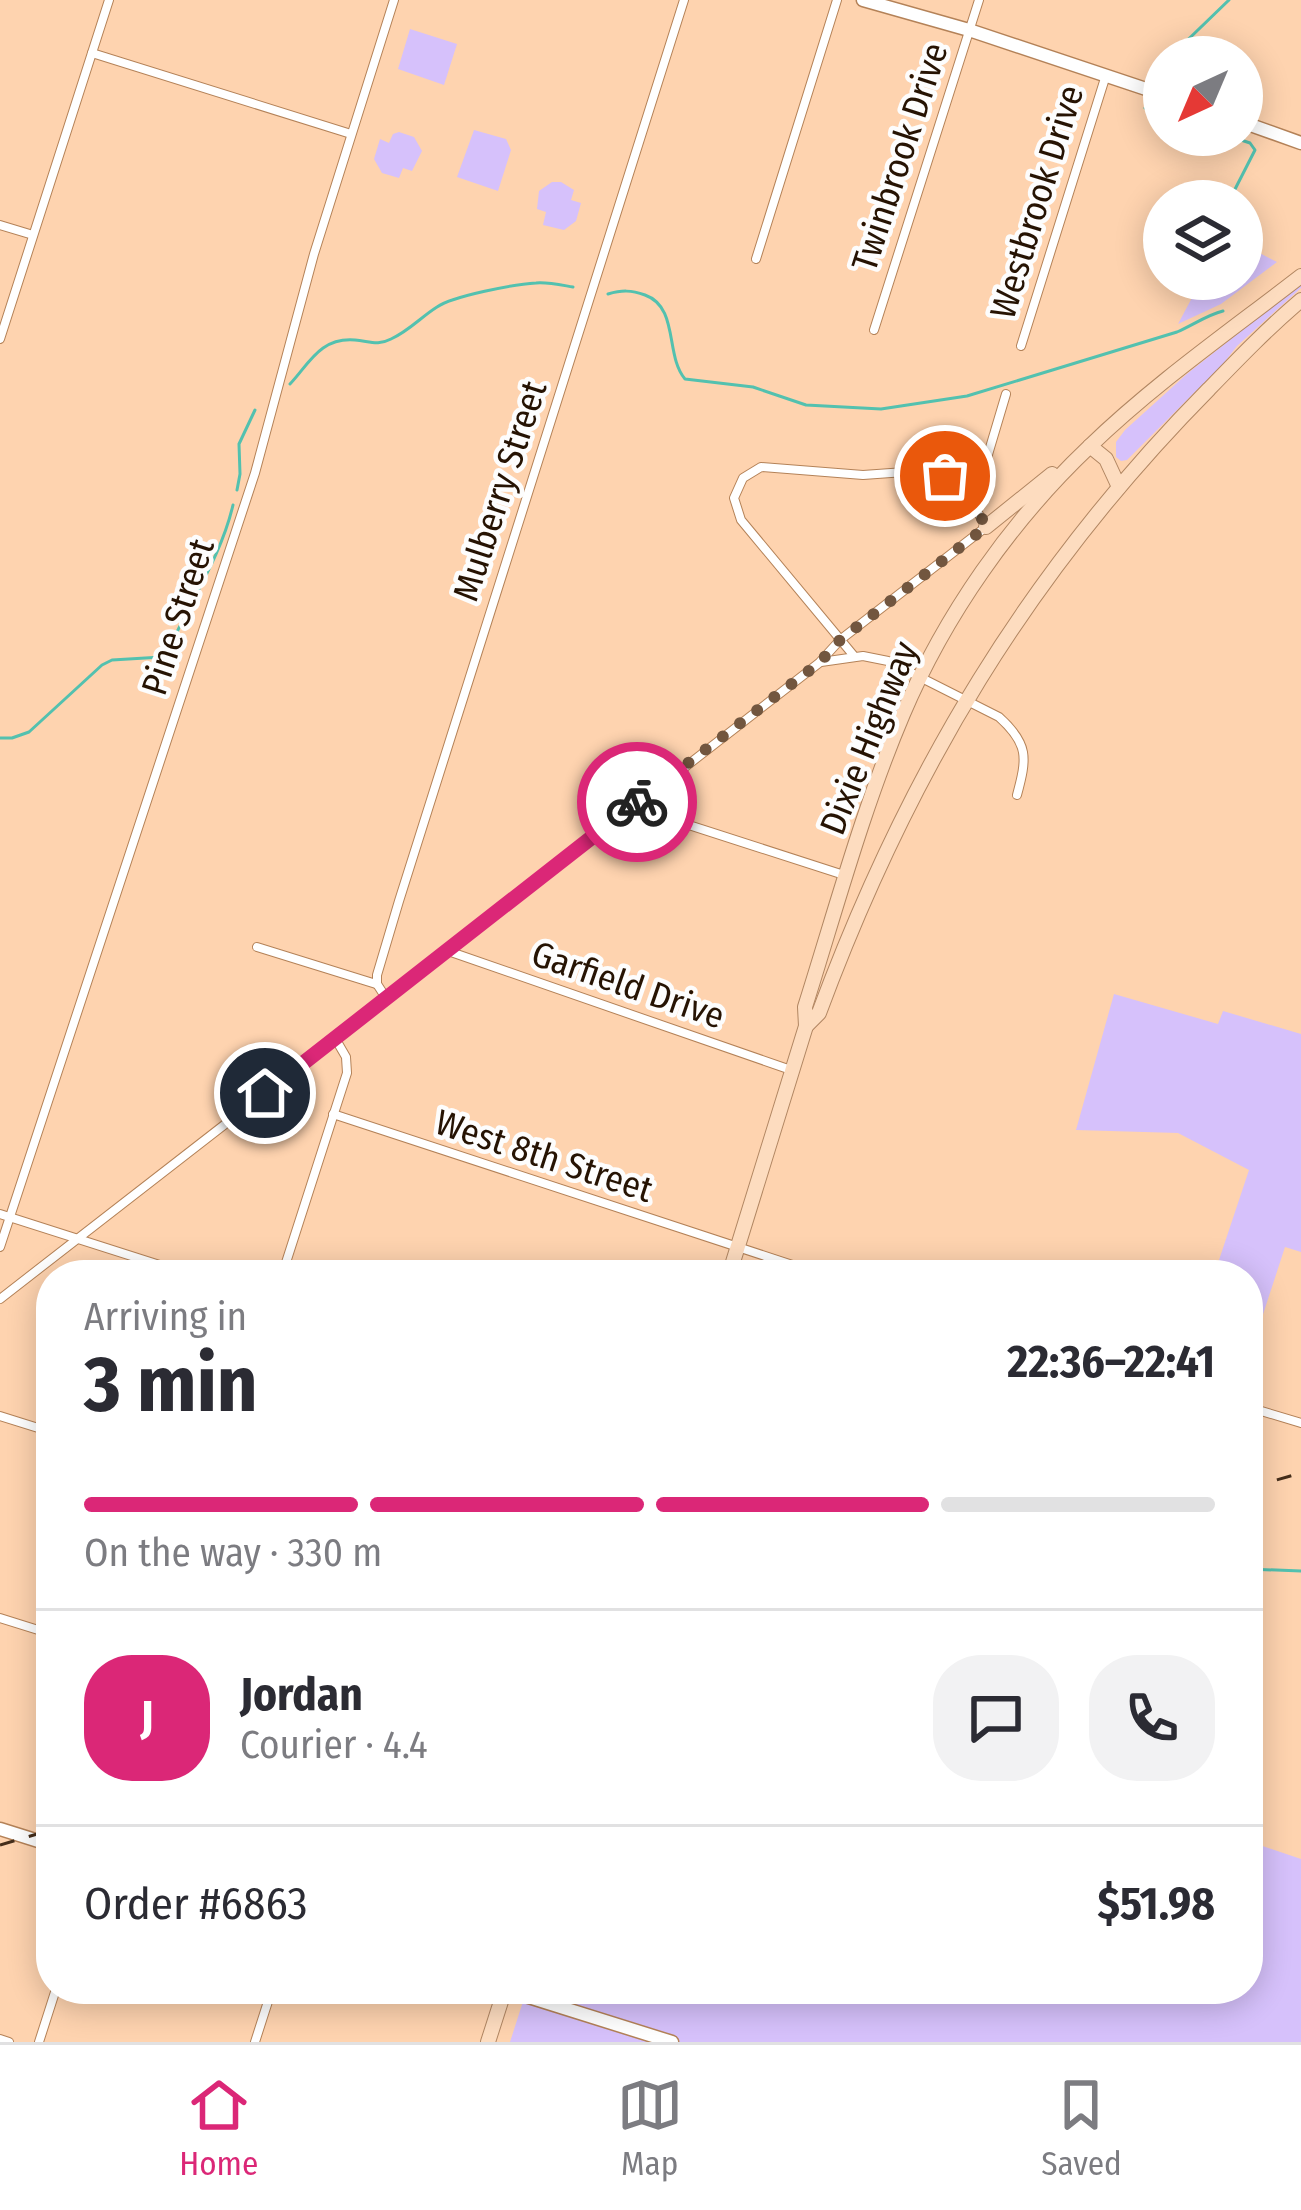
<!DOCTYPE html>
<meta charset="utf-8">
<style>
body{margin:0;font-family:"Fira Sans Condensed",sans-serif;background:#f2f2f3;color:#2b2b33;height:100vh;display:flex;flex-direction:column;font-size:45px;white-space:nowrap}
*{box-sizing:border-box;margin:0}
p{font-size:39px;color:#7c7c81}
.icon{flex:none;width:66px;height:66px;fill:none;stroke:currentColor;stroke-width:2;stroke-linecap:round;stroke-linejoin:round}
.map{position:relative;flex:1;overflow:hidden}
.side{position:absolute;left:36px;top:1260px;width:1227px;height:744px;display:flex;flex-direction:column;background:#fff;border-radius:48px;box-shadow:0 6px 30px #0003}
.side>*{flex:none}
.needle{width:78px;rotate:224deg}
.tools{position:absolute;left:1143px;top:36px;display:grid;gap:24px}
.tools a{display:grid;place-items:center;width:120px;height:120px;border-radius:50%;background:#fff;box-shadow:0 6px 30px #0003;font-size:60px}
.pin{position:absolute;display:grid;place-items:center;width:102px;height:102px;color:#fff;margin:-51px;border:6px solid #fff;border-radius:50%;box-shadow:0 3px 12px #0007}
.courier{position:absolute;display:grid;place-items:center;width:120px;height:120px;margin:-60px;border:9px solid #db2777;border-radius:50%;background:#fff;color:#222;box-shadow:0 3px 15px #0007}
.overview em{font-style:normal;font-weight:700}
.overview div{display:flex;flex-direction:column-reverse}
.overview{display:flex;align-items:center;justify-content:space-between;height:204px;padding:0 48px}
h1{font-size:78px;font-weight:700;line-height:90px}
.bar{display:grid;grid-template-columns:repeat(4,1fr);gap:18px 12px;align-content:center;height:144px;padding:0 48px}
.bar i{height:15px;border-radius:9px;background:#e1e1e2}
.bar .selected{background:#db2777}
.bar p{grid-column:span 4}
.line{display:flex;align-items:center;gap:30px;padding:0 48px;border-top:3px solid #e1e1e2}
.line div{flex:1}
.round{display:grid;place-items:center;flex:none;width:126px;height:126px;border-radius:48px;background:#f2f2f3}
.tabs{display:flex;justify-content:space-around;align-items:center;height:168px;border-top:3px solid #e1e1e2;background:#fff;font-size:33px;color:#7c7c81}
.tabs a{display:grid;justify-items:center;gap:6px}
.tabs .selected{color:#db2777}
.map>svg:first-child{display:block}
.green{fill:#d6c1fb}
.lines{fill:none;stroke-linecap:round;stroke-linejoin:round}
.stream{stroke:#53c1af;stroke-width:3}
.street-casing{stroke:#b48258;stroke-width:10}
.secondary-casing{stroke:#b48258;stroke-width:15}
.primary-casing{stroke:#b18662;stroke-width:16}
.street{stroke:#fff;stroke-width:8}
.secondary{stroke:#fff;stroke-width:12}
.primary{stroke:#fddcbf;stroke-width:14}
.rail{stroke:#452e1b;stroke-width:3;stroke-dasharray:15 15;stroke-linecap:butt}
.done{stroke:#72563f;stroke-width:12;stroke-dasharray:0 21.6}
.route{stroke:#db2777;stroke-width:15}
.labels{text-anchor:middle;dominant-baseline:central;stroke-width:9;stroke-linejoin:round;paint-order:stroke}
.street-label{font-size:36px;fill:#261303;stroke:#fdfdfd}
</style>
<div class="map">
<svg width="1301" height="2042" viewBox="0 0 1301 2042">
<rect width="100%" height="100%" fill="#fed3af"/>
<g class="green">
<polygon points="410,29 457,44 444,85 398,69"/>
<polygon points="474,130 506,139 511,150 498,191 457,177"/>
<polygon points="399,132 414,137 422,151 412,171 403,168 399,178 382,173 374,159 380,139 389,143 393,134"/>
<polygon points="552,182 561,182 574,190 571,200 581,203 576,221 564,230 543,225 546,212 537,209 539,191"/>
<polygon points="1242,244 1277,262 1221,304 1178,324 1202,279 1242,279"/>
<polygon points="1301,284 1301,288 1237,346 1223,364 1127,460 1121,461 1116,457 1116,442 1125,430 1188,373"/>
<polygon points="1114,994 1218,1024 1223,1011 1301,1034 1301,1252 1285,1247 1255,1339 1248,1337 1248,1275 1214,1275 1249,1170 1178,1133 1076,1130"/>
<polygon points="1248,1841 1301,1859 1301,2042 510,2042 527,1989 1248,1989"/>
</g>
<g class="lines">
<g class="stream">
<polyline points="1170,57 1229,0"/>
<polyline points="1145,108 1164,114"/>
<polyline points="1226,135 1250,143 1255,150 1229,201"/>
<path d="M608,294C622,290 631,290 645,295C679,307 665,356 685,379L753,387L806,405L881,409L967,396L1177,332C1193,325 1207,315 1223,311"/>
<path d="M290,384C309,364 320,337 355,340C369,341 378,346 391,339C409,331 421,317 437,307C453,296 515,284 536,283C548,282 561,285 573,287"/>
<polyline points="237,490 240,474 239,444 255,410"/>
<path d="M0,738H12L29,732L102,665L112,660L162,657L168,651C189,603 221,557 233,505"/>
<polyline points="1248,1569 1301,1571"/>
</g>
<g class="street-casing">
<g id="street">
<polyline points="92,53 351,134"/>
<polyline points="0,225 33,235"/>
<polyline points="756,259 837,0"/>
<polyline points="874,330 979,0"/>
<polyline points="0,339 109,0"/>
<polyline points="1021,346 1106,75"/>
<polyline points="854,656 741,520 734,498 743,478 761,467 863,475 919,471 945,476 977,487"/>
<path d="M821,662L863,656L888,661L999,717C1029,744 1027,758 1017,795"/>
<polyline points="633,807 847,876"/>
<polyline points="257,947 376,984"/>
<polyline points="448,951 791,1070"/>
<polyline points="386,998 377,984 377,975 399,901 684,0"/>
<polyline points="333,1114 823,1275"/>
<polyline points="0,1214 191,1275"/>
<polyline points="0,1247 255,473 314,254 394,0"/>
<polyline points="282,1275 347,1073 346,1057 335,1038"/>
<polyline points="0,1299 819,663 840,640 986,527 977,511 975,498 1006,394"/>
<polyline points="1248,1407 1301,1423"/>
<polyline points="0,1416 51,1432"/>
<polyline points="0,1618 51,1634"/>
<polyline points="0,2039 9,2042"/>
<polyline points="39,2042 56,1989"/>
<polyline points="255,2042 272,1989"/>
</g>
</g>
<g class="secondary-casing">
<g id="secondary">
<polyline points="863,0 969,30 1164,95"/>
<polyline points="1242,122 1301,143"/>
<polyline points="0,1829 51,1845"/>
<polyline points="503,1989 672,2042"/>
</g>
</g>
<g class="primary-casing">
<g id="primary">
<polyline points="1090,446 1106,459 1119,487"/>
<polyline points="986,527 1052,474"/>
<path d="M806,1026L819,1013C908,773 1028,572 1209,389C1239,358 1268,328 1301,300"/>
<path d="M729,1275L806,1026L805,1007C836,909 863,808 903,714C945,615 1011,521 1089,447C1154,384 1230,331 1301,276"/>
<polyline points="488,2042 505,1989"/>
</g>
</g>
<use href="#street" class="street"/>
<use href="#secondary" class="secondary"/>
<use href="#primary" class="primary"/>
<g class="rail">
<polyline points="1248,1488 1301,1473"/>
<polyline points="0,1845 51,1830"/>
</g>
</g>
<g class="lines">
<polyline class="done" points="637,802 819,663 840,640 986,527 975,505 976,487 945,476"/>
<polyline class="route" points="265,1093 637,802"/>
</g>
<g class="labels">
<g class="street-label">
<text transform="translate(900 157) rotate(-72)">Twinbrook Drive</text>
<text transform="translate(1037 202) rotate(-73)">Westbrook Drive</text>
<text transform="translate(500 491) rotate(-72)">Mulberry Street</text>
<text transform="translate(178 617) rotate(-72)">Pine Street</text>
<text transform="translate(869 738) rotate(-68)">Dixie Highway</text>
<text transform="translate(628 985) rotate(19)">Garfield Drive</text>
<text transform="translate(544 1156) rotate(18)">West 8th Street</text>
</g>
</g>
</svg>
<div class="tools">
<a><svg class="needle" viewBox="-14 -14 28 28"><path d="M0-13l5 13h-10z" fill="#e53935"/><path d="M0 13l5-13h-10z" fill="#7c7c81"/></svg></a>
<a><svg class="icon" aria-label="layers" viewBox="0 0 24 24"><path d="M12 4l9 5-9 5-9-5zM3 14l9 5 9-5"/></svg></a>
</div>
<div class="pin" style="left:945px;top:476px;background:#ea580c"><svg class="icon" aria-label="bag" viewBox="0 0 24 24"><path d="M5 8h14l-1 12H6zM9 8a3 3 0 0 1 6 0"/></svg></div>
<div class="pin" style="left:265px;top:1093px;background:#1f2937"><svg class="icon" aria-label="home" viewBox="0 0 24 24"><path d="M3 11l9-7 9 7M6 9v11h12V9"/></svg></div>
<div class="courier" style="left:637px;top:802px"><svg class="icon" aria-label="bike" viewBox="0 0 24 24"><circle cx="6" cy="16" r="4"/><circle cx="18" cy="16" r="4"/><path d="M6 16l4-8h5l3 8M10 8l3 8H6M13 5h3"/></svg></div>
<section class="side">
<div class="overview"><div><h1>3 min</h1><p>Arriving in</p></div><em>22:36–22:41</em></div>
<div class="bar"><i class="selected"></i><i class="selected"></i><i class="selected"></i><i></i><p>On the way · 330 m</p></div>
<div class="line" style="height:216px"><b class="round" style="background:#db2777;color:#fff">J</b><div><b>Jordan</b><p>Courier · 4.4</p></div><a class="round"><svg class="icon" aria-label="chat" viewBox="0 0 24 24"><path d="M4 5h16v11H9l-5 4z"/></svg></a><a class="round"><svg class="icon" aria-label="phone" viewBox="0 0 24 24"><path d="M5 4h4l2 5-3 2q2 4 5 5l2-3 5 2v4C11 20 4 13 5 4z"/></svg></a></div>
<div class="line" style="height:156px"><div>Order #6863</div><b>$51.98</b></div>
</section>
</div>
<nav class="tabs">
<a class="selected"><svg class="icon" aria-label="home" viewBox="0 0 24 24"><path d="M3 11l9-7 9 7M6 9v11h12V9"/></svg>Home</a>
<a><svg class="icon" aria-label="map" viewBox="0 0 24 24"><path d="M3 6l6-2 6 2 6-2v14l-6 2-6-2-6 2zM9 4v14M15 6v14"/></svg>Map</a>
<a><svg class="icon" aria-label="saved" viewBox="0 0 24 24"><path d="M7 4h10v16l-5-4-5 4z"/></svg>Saved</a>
</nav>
